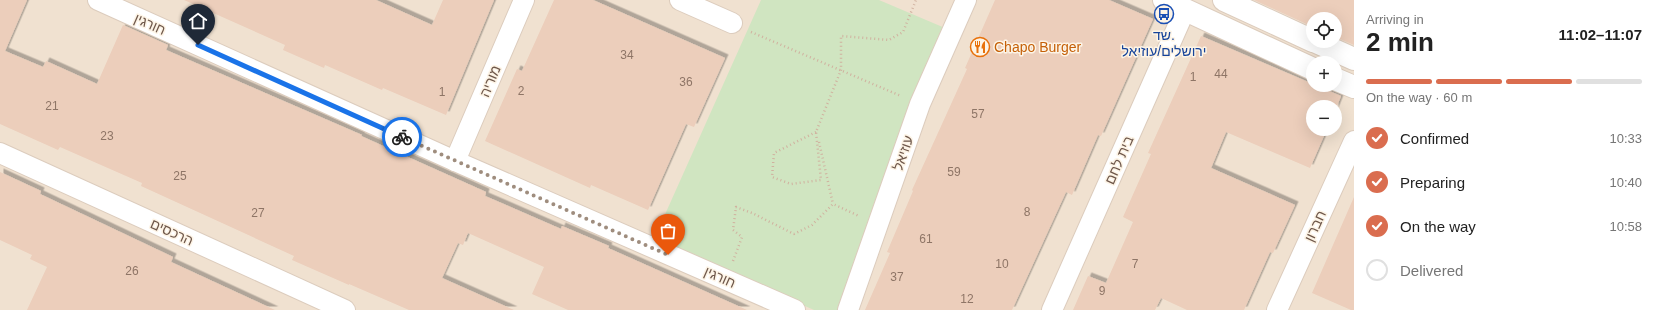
<!DOCTYPE html>
<meta charset="utf-8">
<style>
body{margin:0;font-family:Helvetica,"Noto Sans Hebrew",sans-serif;background:#f2f2f2;color:#222;height:100vh;display:flex;flex-direction:column;font-size:15px;white-space:nowrap}
*{box-sizing:border-box;margin:0}
p{font-size:13px;color:#767676}
.icon{flex:none;width:22px;height:22px;fill:none;stroke:currentColor;stroke-width:2;stroke-linecap:round;stroke-linejoin:round}
.map{position:relative;flex:1;overflow:hidden}
.details{display:flex;flex-direction:column;background:#fff;width:300px}
.details>*{flex:none}
.tools{position:absolute;left:1306px;top:12px;display:grid;gap:8px}
.tools a{display:grid;place-items:center;width:36px;height:36px;border-radius:50%;background:#fff;box-shadow:0 4px 16px #0002;font-size:20px}
.pin{position:absolute;display:grid;place-items:center;width:34px;height:34px;color:#fff;margin:-41px -17px;border-radius:50% 50% 50% 0;rotate:-45deg;box-shadow:0 0 4px #0007}
.pin .icon{rotate:45deg}
.courier{position:absolute;display:grid;place-items:center;width:40px;height:40px;margin:-20px;border:3px solid #1a73e8;border-radius:50%;background:#fff;color:#222;box-shadow:0 1px 5px #0007}
.head em{font-style:normal;font-weight:700}
.head div{display:flex;flex-direction:column-reverse}
.head{display:flex;align-items:center;justify-content:space-between;height:68px;padding:0 12px}
h1{font-size:26px;font-weight:700;line-height:30px}
.bar{display:grid;grid-template-columns:repeat(4,1fr);gap:6px 4px;align-content:center;height:48px;padding:0 12px}
.bar i{height:5px;border-radius:3px;background:#e0e0e0}
.bar .selected{background:#da6d4f}
.bar p{grid-column:span 4}
ol{padding:0 12px;list-style:none}
li{display:flex;align-items:center;gap:12px;height:44px}
li p{margin-inline-start:auto}
li .icon{padding:4px;border-radius:50%;background:#da6d4f;color:#fff;stroke-width:4}
li:last-child{color:#767676}
li i{width:22px;height:22px;border:2px solid #e0e0e0;border-radius:50%}
main{display:flex;flex:1;min-height:0}
.map>svg:first-child{display:block}
.residential{fill:#f0e1d0;fill-rule:evenodd}
.green{fill:#d0e5c1}
.building{fill:#eccebb;filter:url(#shadow)}
.lines{fill:none;stroke-linecap:round;stroke-linejoin:round}
.minor-casing{stroke:#dcccbd;stroke-width:22}
.tertiary-casing{stroke:#dcccbd;stroke-width:24}
.path{stroke:#d0b19f;stroke-width:2.5;stroke-dasharray:1 3;stroke-linecap:butt}
.minor{stroke:#fff;stroke-width:20}
.tertiary{stroke:#fff;stroke-width:22}
.done{stroke:#9f8d7e;stroke-width:4;stroke-dasharray:0 7.2}
.route{stroke:#1a73e8;stroke-width:5}
.labels{text-anchor:middle;dominant-baseline:central;stroke-width:3;stroke-linejoin:round;paint-order:stroke}
.number-label{font-size:12px;fill:#8e7566}
.street-label{font-size:14px;fill:#6e574a;stroke:#fdf4e6}
.transit-label{font-size:14px;fill:#164399;stroke:#fdf4e6}
.food-label{font-size:14px;fill:#c56008;stroke:#fdf4e6;text-anchor:start}
</style>
<main>
<div class="map">
<svg width="1354" height="310" viewBox="0 0 1354 310">
<defs>
<filter id="shadow"><feDropShadow dx="3.5" dy="-3.5" stdDeviation="0" flood-color="#0004"/></filter>
</defs>
<rect width="100%" height="100%" fill="#f9f0e0"/>
<path class="residential" d="M0,0H1354V310H0ZM1313,19H1335V41H1313ZM1313,63H1335V85H1313ZM1313,107H1335V129H1313Z"/>
<polygon class="green" points="761,0 879,0 952,31 868,228 838,310 814,310 654,239"/>
<g class="building">
<polygon points="0,0 27,0 5,51 43,67 46,61 97,84 123,25 168,45 166,50 362,135 361,136 486,192 485,196 561,229 562,226 609,246 608,248 747,310 568,310 532,294 544,267 468,233 463,245 458,243 442,278 514,310 409,310 349,284 349,285 292,260 294,256 141,186 142,183 60,147 58,150 0,124"/>
<polygon points="184,0 376,0 432,25 443,0 494,0 446,115 383,88 382,90 325,65 324,68 283,50 285,45"/>
<polygon points="554,0 593,0 725,58 694,127 686,124 648,210 591,185 590,188 485,141 517,69 522,71"/>
<polygon points="995,0 1109,0 1153,19 1101,136 1098,135 1072,195 1066,192 1012,310 865,310 890,253 887,252 913,191 912,190 967,69 965,68"/>
<polygon points="1254,0 1354,0 1354,45 1335,37 1335,19 1313,19 1313,27"/>
<polygon points="1201,36 1341,96 1335,111 1335,107 1313,107 1313,129 1327,129 1310,168 1226,132 1211,168 1295,205 1273,253 1270,252 1244,310 1187,310 1161,298 1155,310 1073,310 1088,276 1106,283 1133,222 1123,217 1151,154 1148,153"/>
<polygon points="0,172 41,191 40,194 173,257 171,262 275,310 27,310 47,267 30,259 32,255 0,240"/>
<polygon points="1354,197 1354,310 1351,310 1312,293"/>
</g>
<g class="lines">
<g class="minor-casing">
<g id="minor">
<polyline points="98,0 455,161 795,310"/>
<polyline points="680,0 732,23"/>
<polyline points="0,153 345,310"/>
<polyline points="455,161 524,0"/>
<polyline points="848,310 920,104 966,0"/>
<polyline points="1052,310 1185,10"/>
<polyline points="1277,310 1354,141"/>
</g>
</g>
<g class="tertiary-casing">
<g id="tertiary">
<polyline points="1164,0 1313,69"/>
<polyline points="1224,0 1313,41"/>
<polyline points="1314,41 1354,59"/>
<polyline points="1335,79 1354,87"/>
</g>
</g>
<g class="path">
<polyline points="751,32 901,96"/>
<polyline points="816,132 774,153 772,177 791,184 821,180 816,132 841,70 841,36 889,40 903,32 916,0"/>
<polyline points="819,142 833,204"/>
<polyline points="733,261 742,237 733,230 736,207 752,213 794,234 812,225 833,204 859,216"/>
</g>
<use href="#minor" class="minor"/>
<use href="#tertiary" class="tertiary"/>
</g>
<g class="lines">
<polyline class="done" points="402,137 668,255"/>
<polyline class="route" points="198,45 402,137"/>
</g>
<defs>
<g id="bus-ring" transform="scale(1)"><circle r="9.5" fill="#fdf4e6" stroke="#1a4fb4" stroke-width="1.5"/><path d="M-5-6H5V4H4V6H2V4H-2V6H-4V4H-5ZM-3.5-4V0h7V-4ZM-3.5 1.2v1.5H-2V1.2ZM2 1.2v1.5H3.5V1.2Z" fill="#1a4fb4"/></g>
<g id="restaurant-ring" transform="scale(1)"><circle r="9.5" fill="#fdf4e6" stroke="#e8710a" stroke-width="1.5"/><path d="M-5-6h1v4h1v-4h1v4h1v-4h1v5L-1.5 .5V6h-2V.5L-5-1ZM5-6V6H3V1.5H1.5Q1.5-4 5-6Z" fill="#e8710a"/></g>
</defs>
<g fill-rule="evenodd">
<use href="#bus-ring" x="1164" y="14"/>
<use href="#restaurant-ring" x="980" y="47"/>
</g>
<g class="labels">
<g class="number-label">
<text x="627" y="55">34</text>
<text x="1221" y="74">44</text>
<text x="1193" y="77">1</text>
<text x="686" y="82">36</text>
<text x="521" y="91">2</text>
<text x="442" y="92">1</text>
<text x="52" y="106">21</text>
<text x="978" y="114">57</text>
<text x="107" y="136">23</text>
<text x="954" y="172">59</text>
<text x="180" y="176">25</text>
<text x="1027" y="212">8</text>
<text x="258" y="213">27</text>
<text x="926" y="239">61</text>
<text x="1002" y="264">10</text>
<text x="1135" y="264">7</text>
<text x="132" y="271">26</text>
<text x="897" y="277">37</text>
<text x="1102" y="291">9</text>
<text x="967" y="299">12</text>
</g>
<g class="street-label">
<text transform="translate(150 24) rotate(24)">חורגין</text>
<text transform="translate(490 81) rotate(-67)">מוריה</text>
<text transform="translate(903 153) rotate(-71)">עוזיאל</text>
<text transform="translate(1119 160) rotate(-66)">בית לחם</text>
<text transform="translate(1315 226) rotate(-65)">חברון</text>
<text transform="translate(172 232) rotate(24)">הרכסים</text>
<text transform="translate(720 277) rotate(24)">חורגין</text>
</g>
<g class="transit-label">
<text x="1164" y="35">שד.<tspan x="1164" dy="16">ירושלים/עוזיאל</tspan></text>
</g>
<g class="food-label">
<text x="994" y="47">Chapo Burger</text>
</g>
</g>
</svg>
<div class="tools">
<a><svg class="icon" aria-label="locate" viewBox="0 0 24 24"><circle cx="12" cy="12" r="6"/><path d="M12 2v4M12 18v4M2 12h4M18 12h4"/></svg></a>
<a>+</a>
<a>−</a>
</div>
<div class="pin" style="left:668px;top:255px;background:#ea580c"><svg class="icon" aria-label="bag" viewBox="0 0 24 24"><path d="M5 8h14l-1 12H6zM9 8a3 3 0 0 1 6 0"/></svg></div>
<div class="pin" style="left:198px;top:45px;background:#1f2937"><svg class="icon" aria-label="home" viewBox="0 0 24 24"><path d="M3 11l9-7 9 7M6 9v11h12V9"/></svg></div>
<div class="courier" style="left:402px;top:137px"><svg class="icon" aria-label="bike" viewBox="0 0 24 24"><circle cx="6" cy="16" r="4"/><circle cx="18" cy="16" r="4"/><path d="M6 16l4-8h5l3 8M10 8l3 8H6M13 5h3"/></svg></div>
</div>
<section class="details">
<div class="head"><div><h1>2 min</h1><p>Arriving in</p></div><em>11:02–11:07</em></div>
<div class="bar"><i class="selected"></i><i class="selected"></i><i class="selected"></i><i></i><p>On the way · 60 m</p></div>
<ol>
<li><svg class="icon" aria-label="check" viewBox="0 0 24 24"><path d="M5 12l5 5 9-10"/></svg>Confirmed<p>10:33</p></li>
<li><svg class="icon" aria-label="check" viewBox="0 0 24 24"><path d="M5 12l5 5 9-10"/></svg>Preparing<p>10:40</p></li>
<li><svg class="icon" aria-label="check" viewBox="0 0 24 24"><path d="M5 12l5 5 9-10"/></svg>On the way<p>10:58</p></li>
<li><i></i>Delivered</li>
</ol>
</section>
</main>
